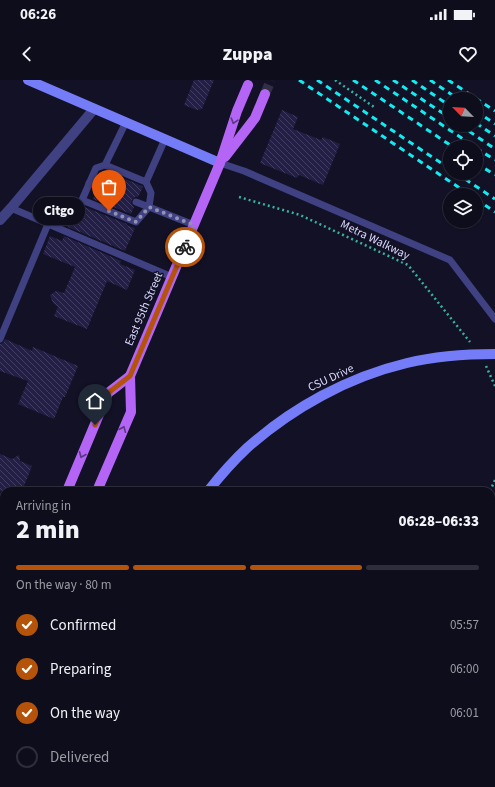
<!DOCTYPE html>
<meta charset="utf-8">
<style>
body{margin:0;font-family:"Source Sans 3",sans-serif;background:#1c1b29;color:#f1f3f6;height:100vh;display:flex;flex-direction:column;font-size:15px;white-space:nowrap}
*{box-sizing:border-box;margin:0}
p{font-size:13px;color:#9b9ca3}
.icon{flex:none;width:22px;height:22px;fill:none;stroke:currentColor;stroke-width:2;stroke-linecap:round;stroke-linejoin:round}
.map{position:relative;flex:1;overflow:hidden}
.side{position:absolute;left:0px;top:407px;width:495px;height:300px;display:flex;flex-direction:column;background:#0e0d1c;border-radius:12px 12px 0 0;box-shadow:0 1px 3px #0004,0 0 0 1px #2e2d3b}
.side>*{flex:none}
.needle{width:26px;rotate:294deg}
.buttons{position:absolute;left:443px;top:12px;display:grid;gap:8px}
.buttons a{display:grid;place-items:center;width:40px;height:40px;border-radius:50%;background:#0e0d1c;box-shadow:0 1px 3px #0004,0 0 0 1px #2e2d3b;font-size:20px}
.pin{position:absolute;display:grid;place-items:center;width:34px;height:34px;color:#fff;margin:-41px -17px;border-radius:50% 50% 50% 0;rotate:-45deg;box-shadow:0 0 4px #0007}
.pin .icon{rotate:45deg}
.courier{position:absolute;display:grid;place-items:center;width:40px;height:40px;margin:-20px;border:3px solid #b45309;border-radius:50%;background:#fff;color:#222;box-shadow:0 1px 5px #0007}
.bubble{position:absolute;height:28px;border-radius:14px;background:#0e0d1c;box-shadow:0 1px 3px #0004,0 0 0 1px #2e2d3b;font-size:13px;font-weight:800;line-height:28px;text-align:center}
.overview em{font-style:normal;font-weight:800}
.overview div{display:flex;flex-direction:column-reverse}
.overview{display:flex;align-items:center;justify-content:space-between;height:68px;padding:0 16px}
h1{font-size:26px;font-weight:800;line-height:30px}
.bar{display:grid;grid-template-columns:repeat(4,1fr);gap:6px 4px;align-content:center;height:48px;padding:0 16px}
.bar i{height:5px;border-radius:3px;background:#2e2d3b}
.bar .on{background:#b45309}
.bar p{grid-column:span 4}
ol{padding:0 16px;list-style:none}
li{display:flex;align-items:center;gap:12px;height:44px}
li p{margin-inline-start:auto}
li .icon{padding:4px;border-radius:50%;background:#b45309;color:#fff;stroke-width:4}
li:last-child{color:#9b9ca3}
li i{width:22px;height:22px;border:2px solid #2e2d3b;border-radius:50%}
.status{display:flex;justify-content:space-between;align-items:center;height:28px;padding:0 20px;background:#0e0d1c;direction:ltr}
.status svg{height:11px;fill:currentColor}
header{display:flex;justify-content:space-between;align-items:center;height:52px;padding:0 16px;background:#0e0d1c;font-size:18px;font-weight:800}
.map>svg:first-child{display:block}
.building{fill:url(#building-back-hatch)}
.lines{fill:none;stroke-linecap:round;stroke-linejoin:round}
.primary-tunnel{stroke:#312f46;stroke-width:10;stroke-dasharray:10 5;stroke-linecap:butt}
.path{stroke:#37b2a0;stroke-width:2.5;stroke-dasharray:2 3;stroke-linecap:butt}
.lane{stroke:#3f4182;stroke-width:7}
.street{stroke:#3f4182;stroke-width:10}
.secondary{stroke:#747cf7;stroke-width:10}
.primary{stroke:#b465f6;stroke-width:10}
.rail{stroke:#0fedf1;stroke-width:3;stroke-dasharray:6 5;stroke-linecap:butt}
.oneway{stroke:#5b3784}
.done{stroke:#9492b2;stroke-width:4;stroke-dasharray:0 7.2}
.route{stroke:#b45309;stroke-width:5}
.labels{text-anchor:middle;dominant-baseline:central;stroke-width:3;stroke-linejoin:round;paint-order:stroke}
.street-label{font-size:12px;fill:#d9d8fd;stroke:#131126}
</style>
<div class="status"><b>06:26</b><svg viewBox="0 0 49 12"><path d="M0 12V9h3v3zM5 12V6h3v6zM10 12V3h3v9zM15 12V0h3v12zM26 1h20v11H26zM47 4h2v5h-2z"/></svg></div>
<header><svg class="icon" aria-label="back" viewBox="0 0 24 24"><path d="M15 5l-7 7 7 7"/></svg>Zuppa<svg class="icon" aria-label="heart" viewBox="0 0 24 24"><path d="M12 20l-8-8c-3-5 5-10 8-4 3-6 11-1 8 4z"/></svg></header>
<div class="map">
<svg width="495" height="707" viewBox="0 0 495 707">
<defs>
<pattern id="building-back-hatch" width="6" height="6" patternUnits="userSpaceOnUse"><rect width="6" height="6" fill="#231e46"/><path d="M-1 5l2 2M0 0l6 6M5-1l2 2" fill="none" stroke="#423e62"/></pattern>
</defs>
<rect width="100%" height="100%" fill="#131126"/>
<g class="building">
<polygon points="194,0 214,0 202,29 197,30 184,25"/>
<polygon points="282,30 298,37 293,49 321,60 323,57 340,64 323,105 299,95 297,98 260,83"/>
<polygon points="106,91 142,106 143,107 138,117 135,117 132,120 131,123 134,127 131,134 93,119 97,111 100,112 103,109 104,106 101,102"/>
<polygon points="77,124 127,144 126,145 135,148 125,171 68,147"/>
<polygon points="50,156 62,161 64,156 121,181 120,184 135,190 127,210 107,201 87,249 54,236 58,227 53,223 50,215 56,211 64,213 75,187 43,174"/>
<polygon points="5,259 32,271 33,267 78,286 65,317 63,317 54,339 18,324 28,301 0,291 0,264 3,263"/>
<polygon points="0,374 12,379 19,375 20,381 32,386 22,411 0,411"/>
</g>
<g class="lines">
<polyline class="primary-tunnel" points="265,14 271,0"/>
<g class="path">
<polyline points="335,0 374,27"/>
<polyline points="239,117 300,135 408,185 470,262"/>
<polyline points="486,286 495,306"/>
<polyline points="490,411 495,400"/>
<polyline points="322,703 334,707"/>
<polyline points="314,707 316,703"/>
<polyline points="361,707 363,703"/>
</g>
<g class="lane">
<polyline points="126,42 105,85 96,88 82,120 136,142 149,127 194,145"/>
<polyline points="220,83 244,91 450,180 495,239"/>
<polyline points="105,85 146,102 151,113 149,127 136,122"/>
<polyline points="146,102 165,59"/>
<polyline points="89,103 99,107"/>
<polyline points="11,128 172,197"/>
<polyline points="0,259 48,144"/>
</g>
<g class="street">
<polyline points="0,140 11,128 94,29"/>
<polyline points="0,513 4,515"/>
</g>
<g class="secondary">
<polyline points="28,0 220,83"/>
<path d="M208,411C220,396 233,381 247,368C292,328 348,297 407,283C436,276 466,274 495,274"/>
<polyline points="70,707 72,703"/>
</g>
<g class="primary">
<polyline points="225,77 255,38 265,14"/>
<polyline points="67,411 108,313 130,296"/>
<polyline points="97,411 131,332 130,296 220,83 237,31 248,5"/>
<polyline points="0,571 4,561"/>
<polyline points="0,642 4,632"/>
</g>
<g class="rail">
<polyline points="299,0 470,115"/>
<polyline points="317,0 450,89"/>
<polyline points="353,0 453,67"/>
<polyline points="375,0 475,67"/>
<polyline points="393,0 450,38"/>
<polyline points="412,0 450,26"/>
<polyline points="430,0 458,19"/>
<polyline points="448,0 495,31"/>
<polyline points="476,31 495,44"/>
<polyline points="476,43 495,56"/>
<polyline points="460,45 495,69"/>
<polyline points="476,68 495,80"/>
<polyline points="476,83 495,95"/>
<polyline points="456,93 495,119"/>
<polyline points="476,119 495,132"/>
</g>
</g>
<defs><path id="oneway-chevron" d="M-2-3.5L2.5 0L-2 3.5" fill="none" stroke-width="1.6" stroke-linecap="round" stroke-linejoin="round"/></defs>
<g class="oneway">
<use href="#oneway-chevron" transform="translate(234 41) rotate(107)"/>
<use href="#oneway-chevron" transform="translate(123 349) rotate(-67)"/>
<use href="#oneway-chevron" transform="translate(82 375) rotate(113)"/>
</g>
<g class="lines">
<polyline class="done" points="109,131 136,142 149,127 194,145 185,167"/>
<polyline class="route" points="95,345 108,313 130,296 185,167"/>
</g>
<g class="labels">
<g class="street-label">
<text transform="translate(375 160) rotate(26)">Metra Walkway</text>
<text transform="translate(144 229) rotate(-67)">East 95th Street</text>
<text transform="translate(331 298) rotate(-25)">CSU Drive</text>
</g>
</g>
</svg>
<div class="buttons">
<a><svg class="needle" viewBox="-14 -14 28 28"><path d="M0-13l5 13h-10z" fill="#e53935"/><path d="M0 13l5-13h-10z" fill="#9b9ca3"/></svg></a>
<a><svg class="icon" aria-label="locate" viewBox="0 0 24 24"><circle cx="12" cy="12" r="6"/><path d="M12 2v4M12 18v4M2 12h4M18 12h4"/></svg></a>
<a><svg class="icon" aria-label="layers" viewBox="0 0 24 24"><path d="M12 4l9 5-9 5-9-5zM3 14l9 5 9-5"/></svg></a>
</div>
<div class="pin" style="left:109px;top:131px;background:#ea580c"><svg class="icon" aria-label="bag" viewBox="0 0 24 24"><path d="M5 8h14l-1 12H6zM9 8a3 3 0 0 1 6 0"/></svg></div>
<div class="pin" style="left:95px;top:345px;background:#1f2937"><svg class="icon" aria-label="home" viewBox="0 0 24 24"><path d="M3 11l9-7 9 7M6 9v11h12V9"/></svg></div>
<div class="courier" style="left:185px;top:167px"><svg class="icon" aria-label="bike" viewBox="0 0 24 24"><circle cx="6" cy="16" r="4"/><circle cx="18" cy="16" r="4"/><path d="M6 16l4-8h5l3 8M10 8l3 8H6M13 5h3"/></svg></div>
<div class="bubble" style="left:33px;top:117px;width:52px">Citgo</div>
<section class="side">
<div class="overview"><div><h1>2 min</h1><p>Arriving in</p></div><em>06:28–06:33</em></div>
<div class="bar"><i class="on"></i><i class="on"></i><i class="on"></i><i></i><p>On the way · 80 m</p></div>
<ol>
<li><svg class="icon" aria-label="check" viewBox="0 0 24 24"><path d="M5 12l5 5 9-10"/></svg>Confirmed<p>05:57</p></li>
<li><svg class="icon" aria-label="check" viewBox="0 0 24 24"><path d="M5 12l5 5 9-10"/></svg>Preparing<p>06:00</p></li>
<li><svg class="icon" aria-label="check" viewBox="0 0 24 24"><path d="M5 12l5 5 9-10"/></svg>On the way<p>06:01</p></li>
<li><i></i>Delivered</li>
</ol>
</section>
</div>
